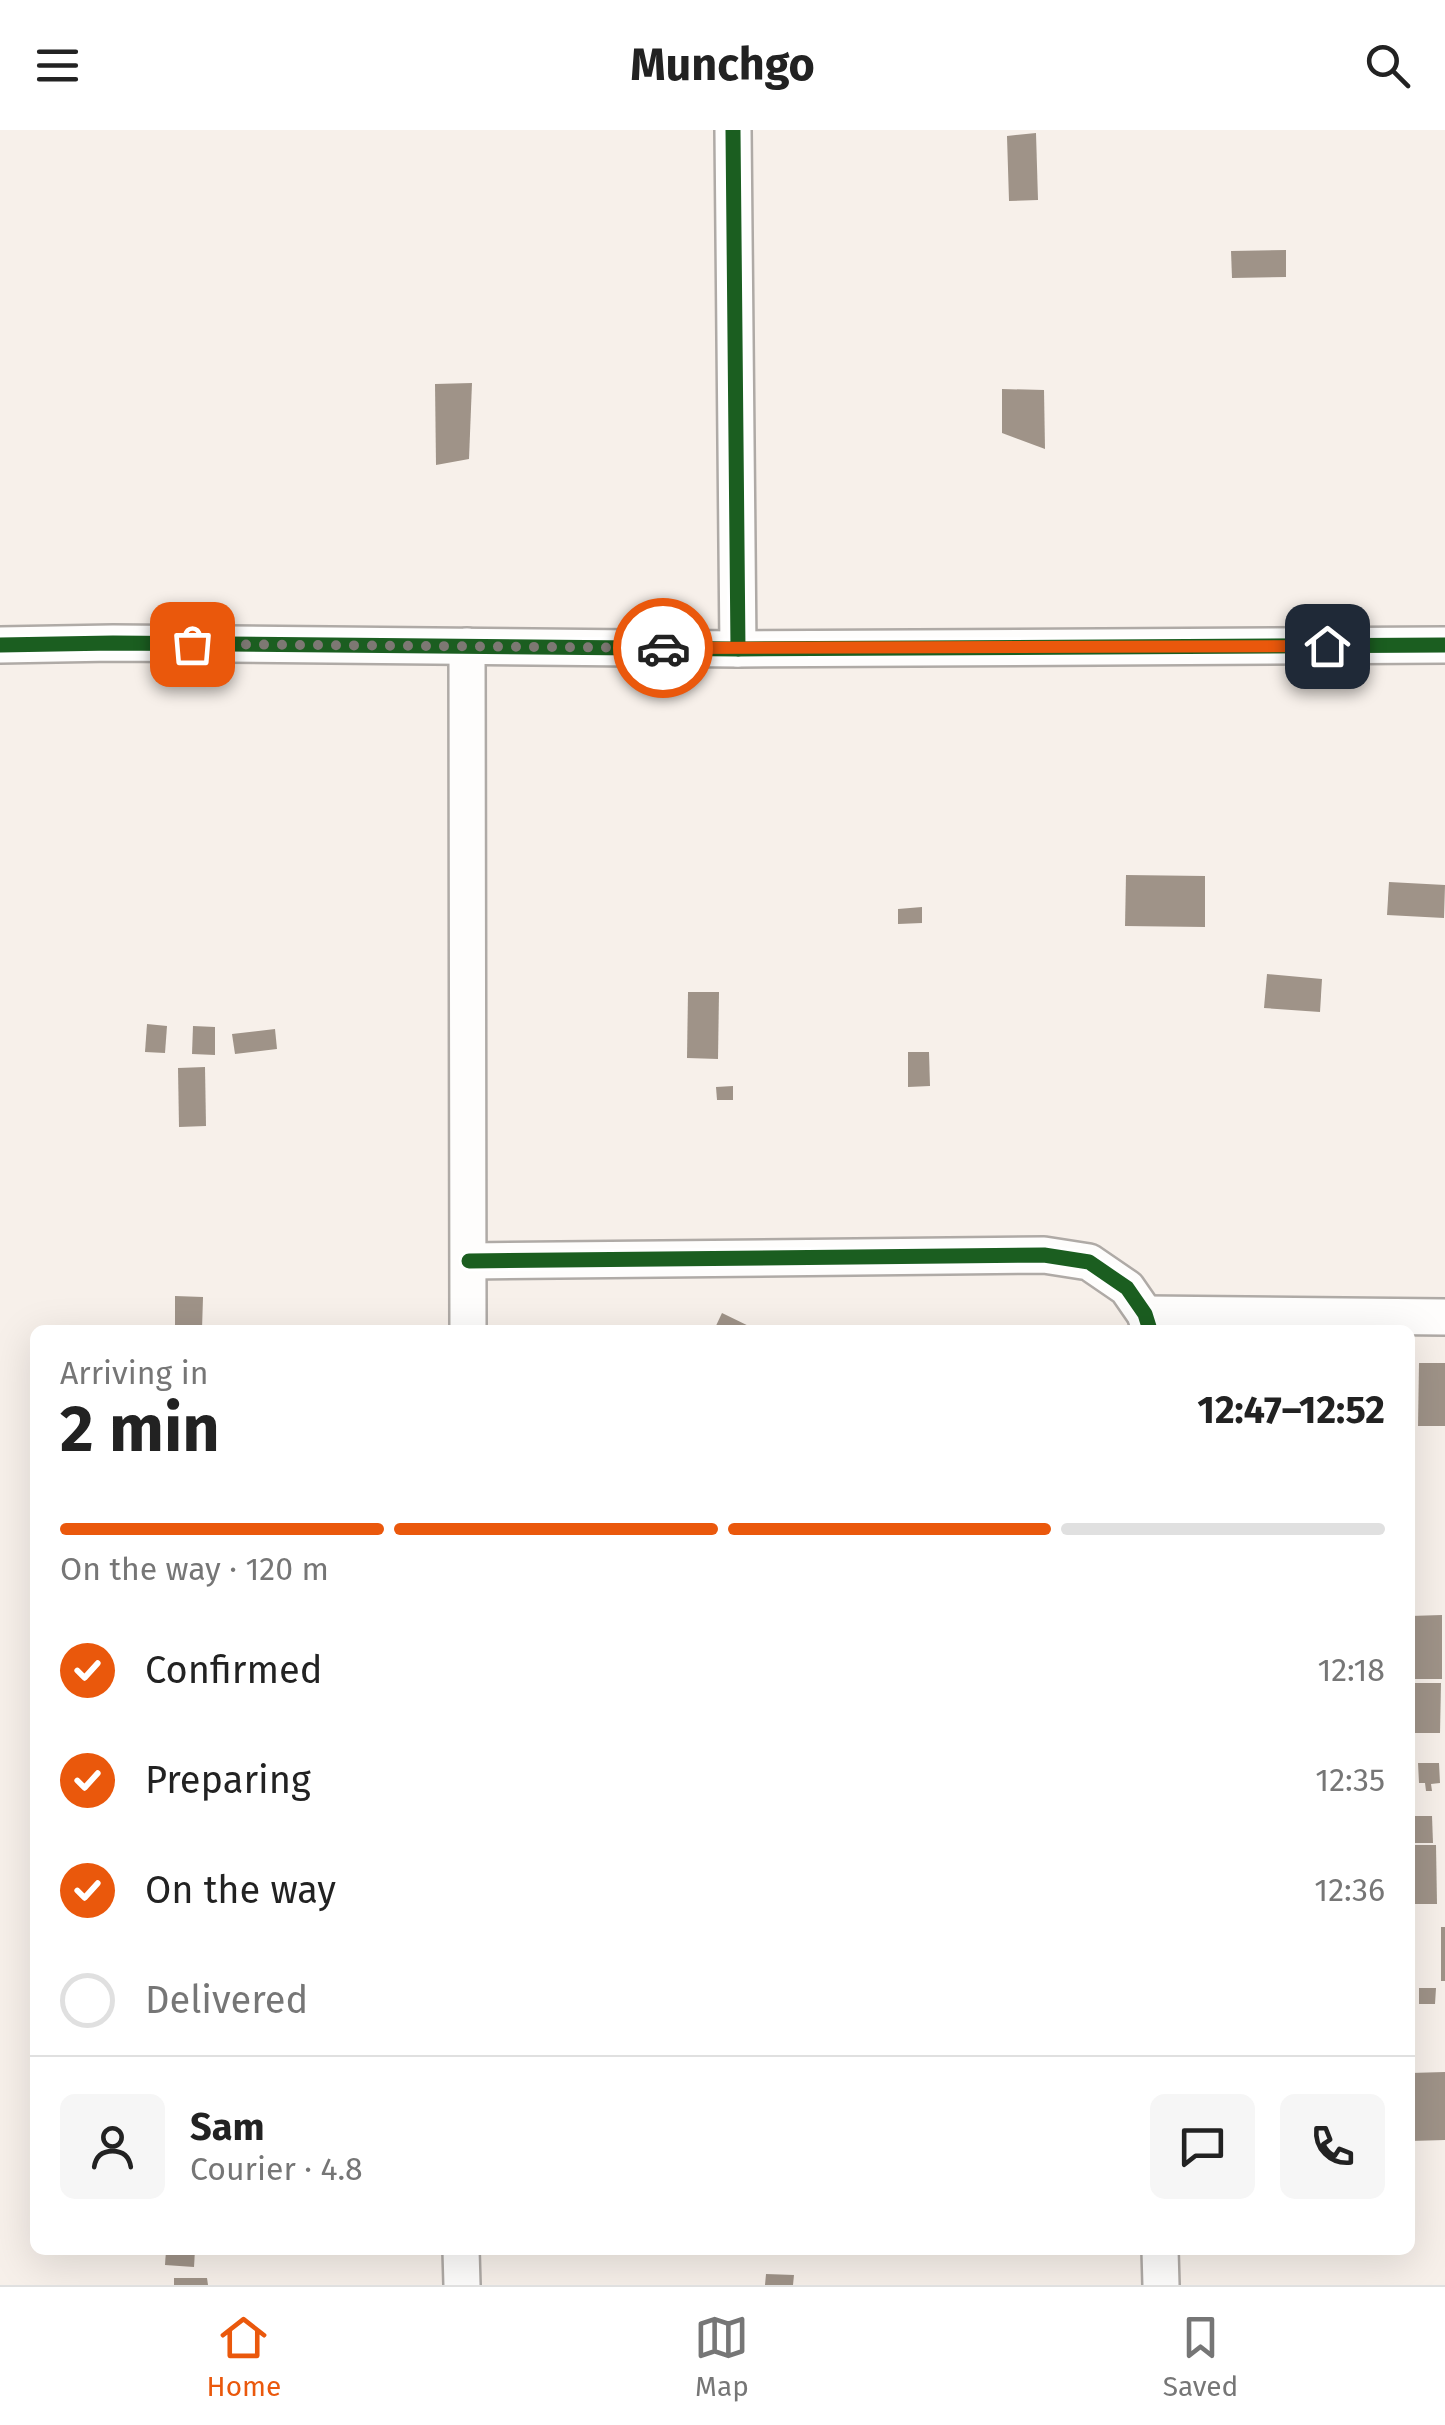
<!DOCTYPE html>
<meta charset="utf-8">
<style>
body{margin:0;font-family:"Fira Sans",sans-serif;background:#f6f6f6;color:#222;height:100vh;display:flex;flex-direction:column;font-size:38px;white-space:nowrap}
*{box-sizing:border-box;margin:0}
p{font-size:32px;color:#767676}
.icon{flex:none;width:55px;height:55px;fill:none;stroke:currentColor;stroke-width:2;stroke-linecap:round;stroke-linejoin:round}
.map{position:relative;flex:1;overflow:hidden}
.side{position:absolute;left:30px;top:1195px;width:1385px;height:930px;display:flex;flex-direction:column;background:#fff;border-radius:15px;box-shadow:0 10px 40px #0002}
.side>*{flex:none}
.pin{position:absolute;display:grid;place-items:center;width:85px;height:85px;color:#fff;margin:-42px;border-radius:20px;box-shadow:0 5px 15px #0006}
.courier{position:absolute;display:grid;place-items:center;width:100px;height:100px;margin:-50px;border:8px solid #ea580c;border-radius:50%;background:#fff;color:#222;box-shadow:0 2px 12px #0007}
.summary em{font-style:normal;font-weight:700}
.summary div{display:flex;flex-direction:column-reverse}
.summary{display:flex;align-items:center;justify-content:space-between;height:170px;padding:0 30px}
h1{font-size:65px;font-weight:700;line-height:75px}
.bar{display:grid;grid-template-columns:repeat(4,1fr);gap:15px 10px;align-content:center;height:120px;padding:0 30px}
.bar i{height:12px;border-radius:8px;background:#e0e0e0}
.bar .active{background:#ea580c}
.bar p{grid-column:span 4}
.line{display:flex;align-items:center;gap:25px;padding:0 30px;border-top:2px solid #e0e0e0}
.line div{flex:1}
.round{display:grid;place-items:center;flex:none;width:105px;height:105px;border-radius:15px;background:#f6f6f6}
ol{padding:0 30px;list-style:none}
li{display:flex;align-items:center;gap:30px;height:110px}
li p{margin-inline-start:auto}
li .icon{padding:10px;border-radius:50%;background:#ea580c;color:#fff;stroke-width:4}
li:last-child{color:#767676}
li i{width:55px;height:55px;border:5px solid #e0e0e0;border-radius:50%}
header{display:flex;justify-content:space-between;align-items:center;height:130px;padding:0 30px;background:#fff;font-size:45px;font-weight:700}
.tab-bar{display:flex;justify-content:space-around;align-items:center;height:140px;border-top:2px solid #e0e0e0;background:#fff;font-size:28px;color:#767676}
.tab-bar a{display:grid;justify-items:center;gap:5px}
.tab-bar .active{color:#ea580c}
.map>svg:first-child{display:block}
.building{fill:#9f9388}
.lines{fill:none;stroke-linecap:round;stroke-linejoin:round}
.street-casing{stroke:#afaaa6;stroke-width:40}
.street{stroke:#fefdfc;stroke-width:35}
.cycleway-casing{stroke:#fff;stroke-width:21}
.cycleway{stroke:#1b5e20;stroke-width:15}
.done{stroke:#7d7873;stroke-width:10;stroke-dasharray:0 18}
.route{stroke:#ea580c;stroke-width:12}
</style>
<header><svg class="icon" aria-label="menu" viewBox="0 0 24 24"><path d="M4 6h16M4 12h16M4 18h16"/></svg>Munchgo<svg class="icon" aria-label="search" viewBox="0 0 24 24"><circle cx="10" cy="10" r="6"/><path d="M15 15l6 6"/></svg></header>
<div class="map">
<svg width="1445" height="2155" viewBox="0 0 1445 2155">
<rect width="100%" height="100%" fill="#f7f0ea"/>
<g class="building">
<polygon points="1036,3 1038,70 1009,71 1007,6"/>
<polygon points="1286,120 1286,147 1232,148 1231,121"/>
<polygon points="472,253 469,329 436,335 435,254"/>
<polygon points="1002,259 1044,260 1045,319 1002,303"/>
<polygon points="1126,745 1205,746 1205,797 1125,796"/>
<polygon points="1389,752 1445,755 1444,788 1387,785"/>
<polygon points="922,777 922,793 898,794 898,779"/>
<polygon points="1267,844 1322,849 1320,882 1264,878"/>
<polygon points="688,862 719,862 718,929 687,928"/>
<polygon points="147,894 167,896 165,923 145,922"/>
<polygon points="193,896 215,897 215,925 192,924"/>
<polygon points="275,899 277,919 235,924 232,904"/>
<polygon points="908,922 929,922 930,956 908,957"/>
<polygon points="205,937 206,996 179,997 178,938"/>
<polygon points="733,956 733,970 717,970 716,957"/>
<polygon points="175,1166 203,1167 202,1200 175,1200"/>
<polygon points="722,1183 757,1200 714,1200"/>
<polygon points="1419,1233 1445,1233 1445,1296 1418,1296"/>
<polygon points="1442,1485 1442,1549 1410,1549 1410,1486"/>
<polygon points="1410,1553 1441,1553 1440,1603 1410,1603"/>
<polygon points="1418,1633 1439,1633 1440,1653 1431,1654 1432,1661 1426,1661 1425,1653 1419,1653"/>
<polygon points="1410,1686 1432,1686 1433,1713 1410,1713"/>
<polygon points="1410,1715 1436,1715 1437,1774 1410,1774"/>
<rect x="1441" y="1797" width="4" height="54"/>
<polygon points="1419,1858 1436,1858 1435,1874 1419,1874"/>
<polygon points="1445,1942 1445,2010 1410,2011 1410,1943"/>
<polygon points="166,2120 195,2120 194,2137 165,2135"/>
<polygon points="766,2144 794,2145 793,2155 765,2155"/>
<polygon points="174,2148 207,2148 208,2155 174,2155"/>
</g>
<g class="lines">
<g class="street-casing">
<g id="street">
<polyline points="733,0 738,519"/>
<polyline points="0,515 113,513 738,519 1445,515"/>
<polyline points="467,516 468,1200"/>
<polyline points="469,1131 1044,1125 1089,1132 1127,1158 1145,1184 1150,1200"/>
<polyline points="1145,1184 1445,1187"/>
<polyline points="461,2120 462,2155"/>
<polyline points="1160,2120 1161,2155"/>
</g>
</g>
<use href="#street" class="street"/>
<g class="cycleway-casing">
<g id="cycleway">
<polyline points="733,0 738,519"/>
<polyline points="0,515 113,513 738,519 1445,515"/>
<polyline points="469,1131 1044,1125 1089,1132 1127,1158 1145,1184 1150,1200"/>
</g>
</g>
<use href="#cycleway" class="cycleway"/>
</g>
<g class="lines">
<polyline class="done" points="192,514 663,518"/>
<polyline class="route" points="663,518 1327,516"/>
</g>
</svg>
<div class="pin" style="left:192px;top:514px;background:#ea580c"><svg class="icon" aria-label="bag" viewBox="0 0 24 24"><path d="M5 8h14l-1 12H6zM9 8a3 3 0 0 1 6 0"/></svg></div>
<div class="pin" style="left:1327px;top:516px;background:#1f2937"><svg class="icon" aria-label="home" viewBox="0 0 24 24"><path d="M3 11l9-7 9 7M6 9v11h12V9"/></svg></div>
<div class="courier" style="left:663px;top:518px"><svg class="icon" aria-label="car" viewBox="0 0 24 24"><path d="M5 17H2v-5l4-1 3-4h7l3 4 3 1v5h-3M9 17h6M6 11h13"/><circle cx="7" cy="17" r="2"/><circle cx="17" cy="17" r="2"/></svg></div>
<section class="side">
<div class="summary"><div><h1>2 min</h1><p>Arriving in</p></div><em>12:47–12:52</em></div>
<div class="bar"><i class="active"></i><i class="active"></i><i class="active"></i><i></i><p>On the way · 120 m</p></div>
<ol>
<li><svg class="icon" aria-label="check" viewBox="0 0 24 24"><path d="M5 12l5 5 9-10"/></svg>Confirmed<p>12:18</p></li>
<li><svg class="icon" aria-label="check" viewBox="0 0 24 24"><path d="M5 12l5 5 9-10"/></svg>Preparing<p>12:35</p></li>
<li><svg class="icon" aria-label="check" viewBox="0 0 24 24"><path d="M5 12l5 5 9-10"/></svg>On the way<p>12:36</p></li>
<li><i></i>Delivered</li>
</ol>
<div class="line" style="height:180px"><a class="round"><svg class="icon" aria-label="person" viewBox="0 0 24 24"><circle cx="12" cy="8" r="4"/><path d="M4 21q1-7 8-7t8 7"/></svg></a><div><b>Sam</b><p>Courier · 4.8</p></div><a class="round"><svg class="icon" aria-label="chat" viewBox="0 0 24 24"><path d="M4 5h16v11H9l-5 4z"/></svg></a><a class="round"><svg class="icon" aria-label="phone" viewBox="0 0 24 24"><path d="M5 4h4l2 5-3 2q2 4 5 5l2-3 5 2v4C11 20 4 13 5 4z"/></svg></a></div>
</section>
</div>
<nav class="tab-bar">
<a class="active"><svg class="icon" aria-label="home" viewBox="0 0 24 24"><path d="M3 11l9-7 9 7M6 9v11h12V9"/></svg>Home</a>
<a><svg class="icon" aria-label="map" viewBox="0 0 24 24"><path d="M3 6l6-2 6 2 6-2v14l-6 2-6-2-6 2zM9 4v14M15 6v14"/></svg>Map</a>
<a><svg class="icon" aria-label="saved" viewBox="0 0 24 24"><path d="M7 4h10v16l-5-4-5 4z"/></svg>Saved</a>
</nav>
